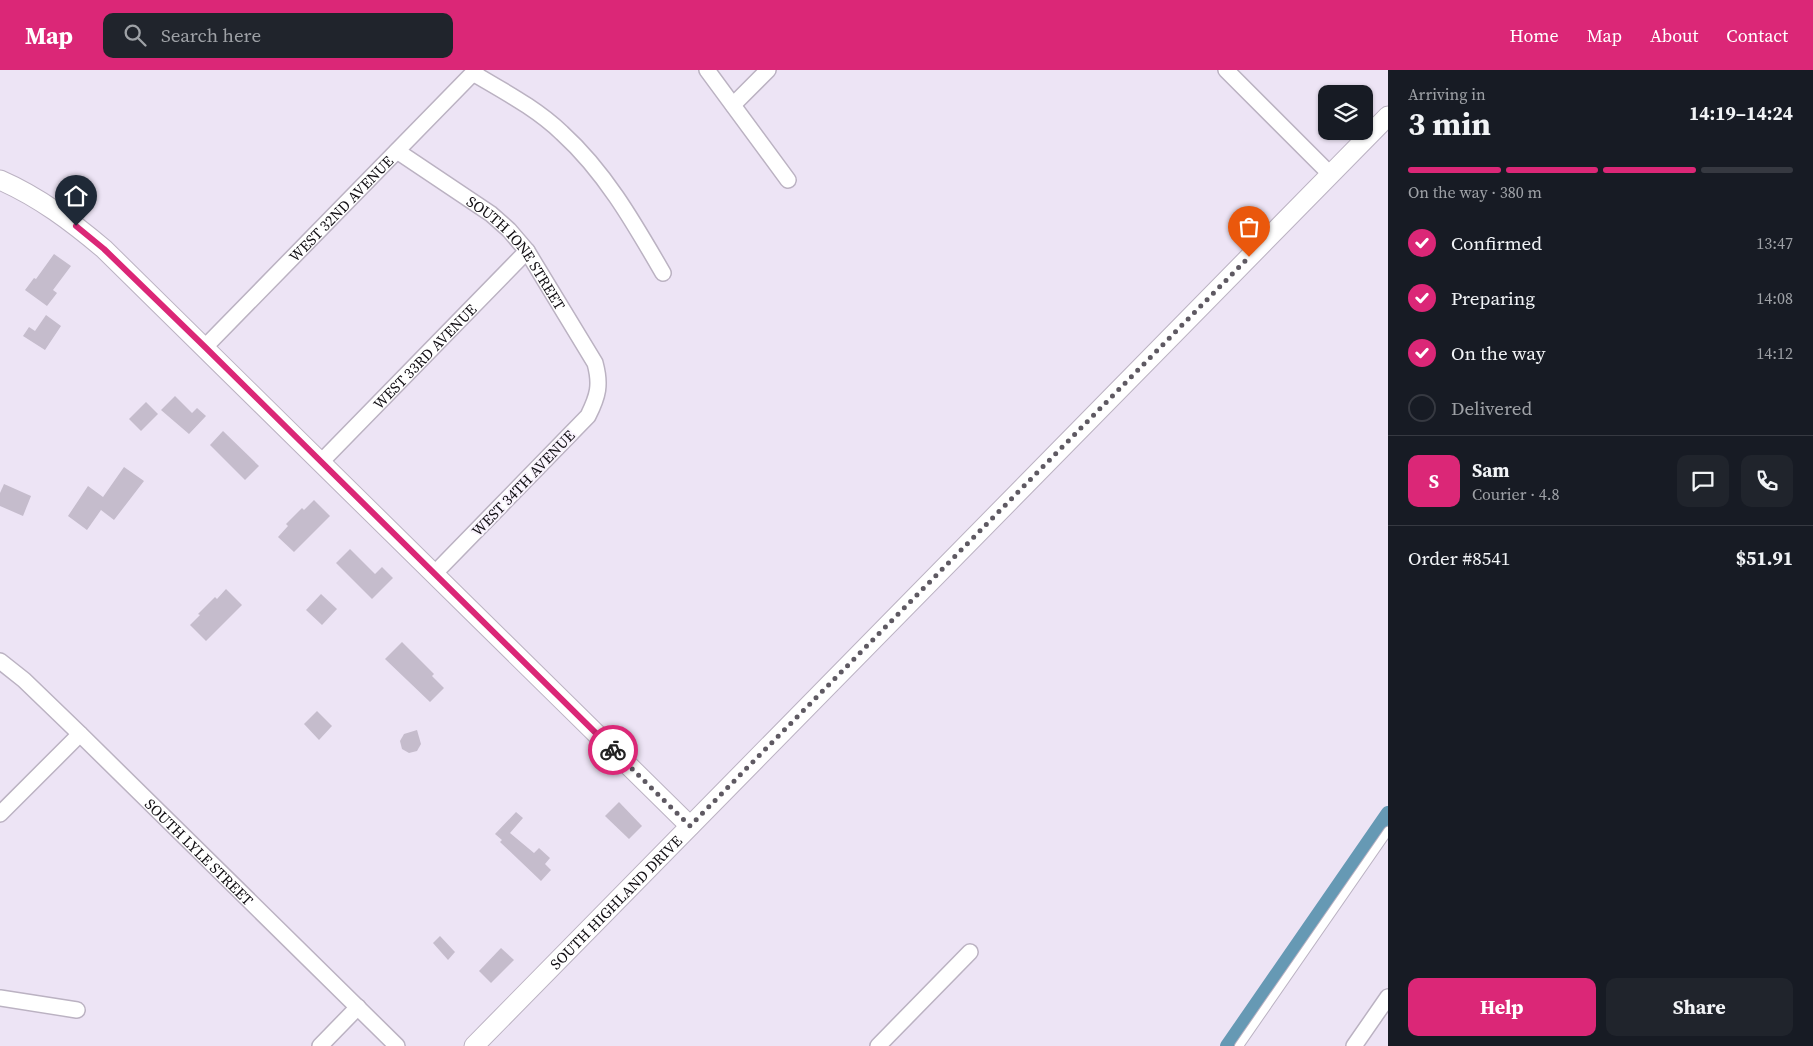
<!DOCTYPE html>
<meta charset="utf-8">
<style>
body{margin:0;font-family:"Source Serif 4",serif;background:#20242c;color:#f1f3f6;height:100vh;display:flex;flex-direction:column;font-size:19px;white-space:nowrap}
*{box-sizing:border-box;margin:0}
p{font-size:16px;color:#9ea1a6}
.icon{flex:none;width:28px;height:28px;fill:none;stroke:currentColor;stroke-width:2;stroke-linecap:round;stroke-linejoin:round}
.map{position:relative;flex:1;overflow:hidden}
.details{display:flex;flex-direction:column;background:#171b24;width:425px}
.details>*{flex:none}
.controls{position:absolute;left:1318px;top:15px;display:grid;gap:10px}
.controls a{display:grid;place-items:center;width:55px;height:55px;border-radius:10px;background:#171b24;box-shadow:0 1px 4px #0004;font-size:25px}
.pin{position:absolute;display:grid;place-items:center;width:42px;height:42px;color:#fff;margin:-51px -21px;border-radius:50% 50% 50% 0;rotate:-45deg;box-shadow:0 0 5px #0007}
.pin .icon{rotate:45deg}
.courier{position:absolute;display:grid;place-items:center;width:50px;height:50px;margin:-25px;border:4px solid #db2777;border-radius:50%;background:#fff;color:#222;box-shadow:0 1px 6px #0007}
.overview em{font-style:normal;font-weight:700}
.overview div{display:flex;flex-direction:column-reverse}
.overview{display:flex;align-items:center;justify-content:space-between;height:85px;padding:0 20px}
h1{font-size:32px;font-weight:700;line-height:38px}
.bar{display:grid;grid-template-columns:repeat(4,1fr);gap:8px 5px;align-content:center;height:60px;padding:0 20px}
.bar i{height:6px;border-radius:4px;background:#363941}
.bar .active{background:#db2777}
.bar p{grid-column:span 4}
.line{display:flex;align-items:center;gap:12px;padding:0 20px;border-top:1px solid #363941}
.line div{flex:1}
.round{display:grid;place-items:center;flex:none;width:52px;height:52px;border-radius:10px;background:#20242c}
ol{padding:0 20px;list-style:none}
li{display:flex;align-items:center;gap:15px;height:55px}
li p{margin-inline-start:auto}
li .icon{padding:5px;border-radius:50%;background:#db2777;color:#fff;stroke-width:4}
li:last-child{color:#9ea1a6}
li i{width:28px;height:28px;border:2px solid #363941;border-radius:50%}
.cta{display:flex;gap:10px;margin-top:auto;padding:10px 20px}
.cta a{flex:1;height:58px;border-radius:10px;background:#db2777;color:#fff;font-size:20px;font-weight:700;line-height:58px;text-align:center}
.cta a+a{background:#20242c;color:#f1f3f6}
header{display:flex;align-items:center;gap:30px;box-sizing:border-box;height:70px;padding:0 25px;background:#db2777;color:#fff}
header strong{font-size:24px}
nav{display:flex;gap:28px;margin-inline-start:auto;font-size:18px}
.search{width:350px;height:45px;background:#20242c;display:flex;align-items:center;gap:12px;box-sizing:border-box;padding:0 18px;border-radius:10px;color:#9ea1a6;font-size:19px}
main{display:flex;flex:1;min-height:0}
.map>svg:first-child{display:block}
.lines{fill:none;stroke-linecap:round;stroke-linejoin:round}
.canal{stroke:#6699b4;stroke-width:14}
.building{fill:#c5bccc}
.service-casing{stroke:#bbb2c2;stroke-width:10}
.minor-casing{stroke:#bbb2c2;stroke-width:18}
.tertiary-casing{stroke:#bbb2c2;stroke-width:21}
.service{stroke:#fff;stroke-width:8}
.minor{stroke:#fff;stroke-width:15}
.tertiary{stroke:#fff;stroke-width:19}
.done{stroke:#5e5962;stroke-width:5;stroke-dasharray:0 9}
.route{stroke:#db2777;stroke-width:6}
.labels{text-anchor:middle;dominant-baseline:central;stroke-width:4;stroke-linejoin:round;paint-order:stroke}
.street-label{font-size:15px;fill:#110e13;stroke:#f9f3fd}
</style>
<header>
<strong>Map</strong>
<div class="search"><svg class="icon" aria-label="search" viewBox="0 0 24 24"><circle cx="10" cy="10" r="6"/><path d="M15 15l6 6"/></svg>Search here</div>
<nav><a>Home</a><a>Map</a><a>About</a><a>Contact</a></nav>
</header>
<main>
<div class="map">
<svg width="1388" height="976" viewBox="0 0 1388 976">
<rect width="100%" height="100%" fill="#ede4f5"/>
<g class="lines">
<polyline class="canal" points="1227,976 1388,743"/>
</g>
<g class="building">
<polygon points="54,184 71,196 53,220 57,223 47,236 25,220 34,208 36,209"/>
<polygon points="46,245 61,256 45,280 23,266 29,257 35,261"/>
<polygon points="175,326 192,343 197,338 206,346 189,364 161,340"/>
<polygon points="146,332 158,344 141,361 129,349"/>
<polygon points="223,361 259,396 245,410 210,375"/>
<polygon points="124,397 144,411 114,450 101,440 87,460 68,446 88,416 103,427"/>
<polygon points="4,414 31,426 23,446 0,436 0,423"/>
<polygon points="314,430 330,446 294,482 278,467 288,456 286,454 302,438 304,440"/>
<polygon points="350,479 375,504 382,497 393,508 372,529 336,493"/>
<polygon points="226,519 242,535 206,571 190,555 200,545 198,544 215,527 217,529"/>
<polygon points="321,524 337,539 322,555 306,540"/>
<polygon points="402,572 434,604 432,606 444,618 430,632 385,589"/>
<polygon points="317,641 332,656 319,670 304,654"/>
<polygon points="417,660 421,674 417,681 409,683 402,679 400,671 404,664"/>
<polygon points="619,732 642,756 629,769 605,746"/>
<polygon points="516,742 523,748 510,763 534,783 539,778 550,788 545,794 551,800 541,811 500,772 502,770 495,764"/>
<polygon points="440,866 455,882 448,890 433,873"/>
<polygon points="501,878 514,890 491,913 479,901"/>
</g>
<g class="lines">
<g class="service-casing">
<polyline id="service" points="1239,976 1388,761"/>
</g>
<g class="minor-casing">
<g id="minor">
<polyline points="707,0 788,110"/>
<polyline points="1226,0 1330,104"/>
<path d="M473,3C503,21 536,38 562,63C605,102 634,153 663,203"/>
<polyline points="733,35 768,0"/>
<path id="s1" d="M397,81L491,144L509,160L527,181L595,293C601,315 598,326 588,346L434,504"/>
<path id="s2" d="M205,277L476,0"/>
<path id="s3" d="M321,392L527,181"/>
<path id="s4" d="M0,591L24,610L80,664L397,976"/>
<polyline points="0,744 80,664"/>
<polyline points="0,928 77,940"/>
<polyline points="320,976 358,937"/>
<polyline points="878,976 970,882"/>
<polyline points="1354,976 1388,927"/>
</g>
</g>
<g class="tertiary-casing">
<g id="tertiary">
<path d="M0,110C39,127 72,152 104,179L690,756"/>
<path id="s5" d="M474,976L1388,46"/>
</g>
</g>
<use href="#service" class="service"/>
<use href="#minor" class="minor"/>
<use href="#tertiary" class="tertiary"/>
</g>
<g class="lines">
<polyline class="done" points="613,680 690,756 1249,187"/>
<polyline class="route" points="76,156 104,179 205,277 613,680"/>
</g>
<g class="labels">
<g class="street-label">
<text stroke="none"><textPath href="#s2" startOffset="194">WEST 32ND AVENUE</textPath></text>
<text stroke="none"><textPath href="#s1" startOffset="159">SOUTH IONE STREET</textPath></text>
<text stroke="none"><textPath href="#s3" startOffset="148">WEST 33RD AVENUE</textPath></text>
<text transform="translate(523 413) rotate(-46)">WEST 34TH AVENUE</text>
<text stroke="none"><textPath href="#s4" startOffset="276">SOUTH LYLE STREET</textPath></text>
<text stroke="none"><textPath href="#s5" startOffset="202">SOUTH HIGHLAND DRIVE</textPath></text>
</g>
</g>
</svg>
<div class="controls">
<a><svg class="icon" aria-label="layers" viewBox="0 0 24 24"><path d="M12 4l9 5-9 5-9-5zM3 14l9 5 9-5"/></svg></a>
</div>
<div class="pin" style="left:1249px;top:187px;background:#ea580c"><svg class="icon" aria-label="bag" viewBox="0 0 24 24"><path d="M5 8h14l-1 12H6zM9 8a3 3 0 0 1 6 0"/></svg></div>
<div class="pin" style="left:76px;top:156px;background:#1f2937"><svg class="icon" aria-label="home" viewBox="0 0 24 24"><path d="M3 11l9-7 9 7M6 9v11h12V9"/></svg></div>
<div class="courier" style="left:613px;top:680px"><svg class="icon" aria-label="bike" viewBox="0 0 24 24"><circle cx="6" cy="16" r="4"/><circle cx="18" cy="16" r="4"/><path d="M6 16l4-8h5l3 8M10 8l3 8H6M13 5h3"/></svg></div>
</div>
<section class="details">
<div class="overview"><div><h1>3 min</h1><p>Arriving in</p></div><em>14:19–14:24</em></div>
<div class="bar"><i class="active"></i><i class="active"></i><i class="active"></i><i></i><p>On the way · 380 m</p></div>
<ol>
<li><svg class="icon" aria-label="check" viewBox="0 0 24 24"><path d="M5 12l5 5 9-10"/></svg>Confirmed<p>13:47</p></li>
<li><svg class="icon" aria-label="check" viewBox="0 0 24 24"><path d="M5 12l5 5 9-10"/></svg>Preparing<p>14:08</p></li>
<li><svg class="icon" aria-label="check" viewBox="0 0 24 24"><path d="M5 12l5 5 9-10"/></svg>On the way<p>14:12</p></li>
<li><i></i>Delivered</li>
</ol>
<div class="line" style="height:90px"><b class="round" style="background:#db2777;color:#fff">S</b><div><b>Sam</b><p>Courier · 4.8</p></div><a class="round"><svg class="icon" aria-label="chat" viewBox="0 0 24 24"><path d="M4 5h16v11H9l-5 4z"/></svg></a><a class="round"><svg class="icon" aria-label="phone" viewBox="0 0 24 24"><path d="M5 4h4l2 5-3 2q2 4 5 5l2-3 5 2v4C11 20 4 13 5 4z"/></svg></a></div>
<div class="line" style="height:65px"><div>Order #8541</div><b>$51.91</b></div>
<div class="cta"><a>Help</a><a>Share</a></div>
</section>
</main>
